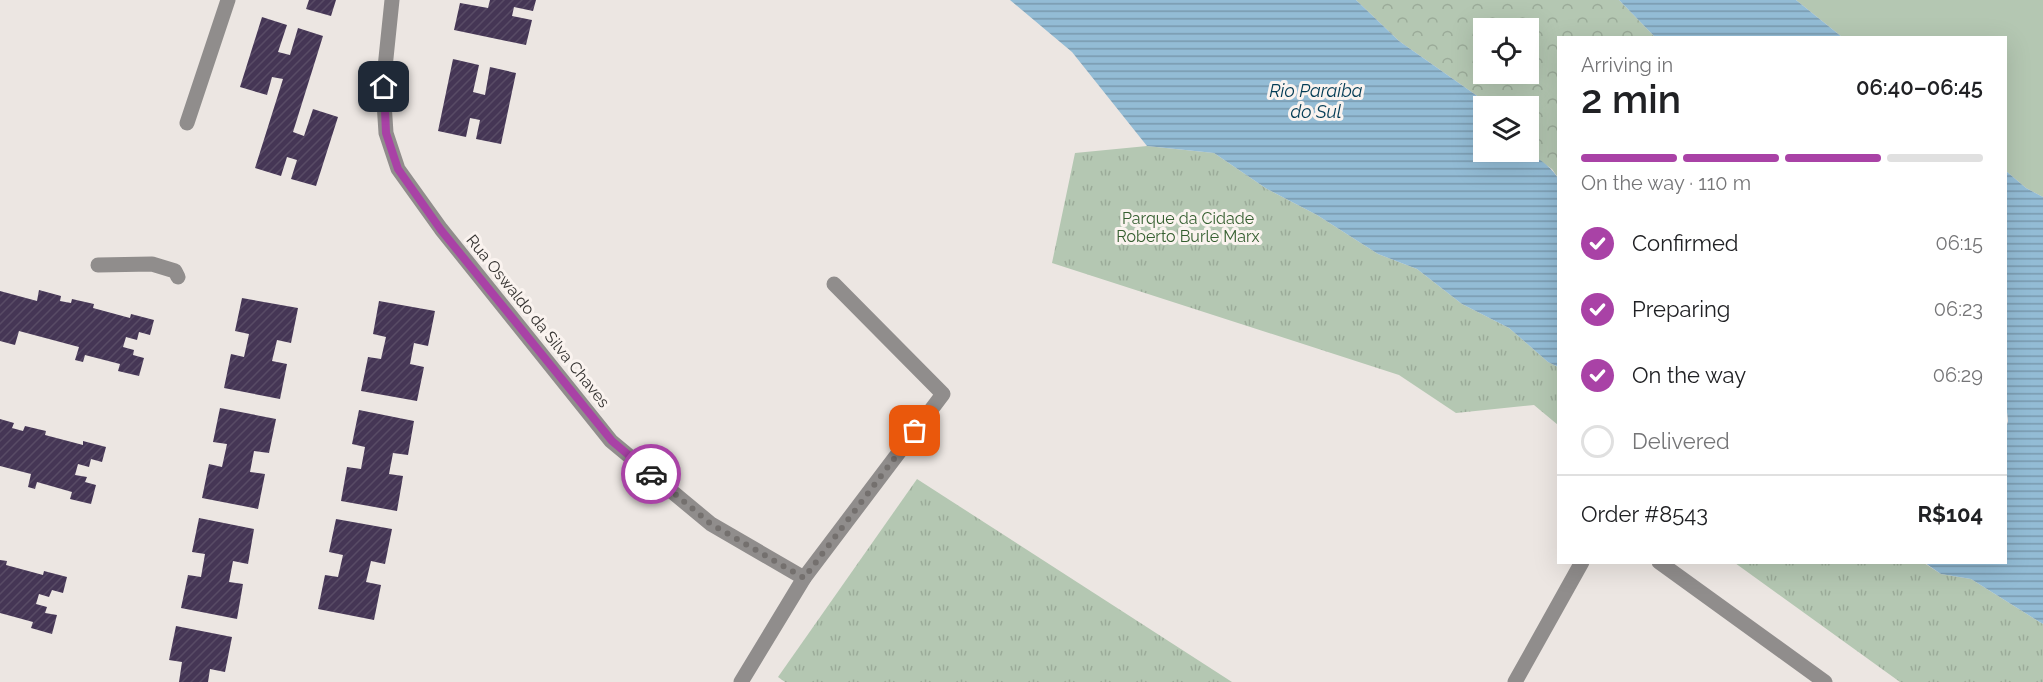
<!DOCTYPE html>
<meta charset="utf-8">
<style>
body{margin:0;font-family:Raleway,sans-serif;background:#f2f2f2;color:#202124;height:100vh;display:flex;flex-direction:column;font-size:22px;white-space:nowrap}
*{box-sizing:border-box;margin:0}
p{font-size:20px;color:#757577}
.icon{flex:none;width:33px;height:33px;fill:none;stroke:currentColor;stroke-width:2;stroke-linecap:round;stroke-linejoin:round}
.map{position:relative;flex:1;overflow:hidden}
.side{position:absolute;left:1557px;top:36px;width:450px;height:528px;display:flex;flex-direction:column;background:#fff;border-radius:0px;box-shadow:0 6px 24px #0002}
.side>*{flex:none}
.buttons{position:absolute;left:1473px;top:18px;display:grid;gap:12px}
.buttons a{display:grid;place-items:center;width:66px;height:66px;border-radius:0px;background:#fff;box-shadow:0 6px 24px #0002;font-size:30px}
.pin{position:absolute;display:grid;place-items:center;width:51px;height:51px;color:#fff;margin:-26px;border-radius:12px;box-shadow:0 3px 9px #0006}
.courier{position:absolute;display:grid;place-items:center;width:60px;height:60px;margin:-30px;border:4px solid #a942a6;border-radius:50%;background:#fff;color:#222;box-shadow:0 2px 8px #0007}
.head em{font-style:normal;font-weight:600}
.head div{display:flex;flex-direction:column-reverse}
.head{display:flex;align-items:center;justify-content:space-between;height:102px;padding:0 24px}
h1{font-size:39px;font-weight:600;line-height:45px}
.bar{display:grid;grid-template-columns:repeat(4,1fr);gap:9px 6px;align-content:center;height:72px;padding:0 24px}
.bar i{height:8px;border-radius:4px;background:#e0e0e0}
.bar .active{background:#a942a6}
.bar p{grid-column:span 4}
.line{display:flex;align-items:center;gap:15px;padding:0 24px;border-top:2px solid #e0e0e0}
.line div{flex:1}
ol{padding:0 24px;list-style:none}
li{display:flex;align-items:center;gap:18px;height:66px}
li p{margin-inline-start:auto}
li .icon{padding:6px;border-radius:50%;background:#a942a6;color:#fff;stroke-width:4}
li:last-child{color:#757577}
li i{width:33px;height:33px;border:3px solid #e0e0e0;border-radius:50%}
.map>svg:first-child{display:block}
.grass{fill:#b4c7b2}
.forest{fill:url(#forest-crowns);fill-rule:evenodd}
.park{fill:url(#park-tufts)}
.water{fill:url(#water-rules)}
.building{fill:url(#building-hatch)}
.lines{fill:none;stroke-linecap:round;stroke-linejoin:round}
.minor{stroke:#908d8c;stroke-width:15}
.done{stroke:#74706e;stroke-width:6;stroke-dasharray:0 10.8}
.route{stroke:#a942a6;stroke-width:8}
.labels{text-anchor:middle;dominant-baseline:central;stroke-width:6;stroke-linejoin:round;paint-order:stroke}
.park-label{font-size:16px;fill:#345e2f;stroke:#faf3ef}
.street-label{font-size:16px;fill:#33312f;stroke:#faf3ef}
.water-label{font-size:18px;font-style:italic;fill:#033c55;stroke:#faf3ef}
</style>
<div class="map">
<svg width="2043" height="682" viewBox="0 0 2043 682">
<defs>
<pattern id="forest-crowns" width="20" height="18" patternUnits="userSpaceOnUse" patternTransform="scale(1.5)"><rect width="20" height="18" fill="#b4c7b2"/><path d="M2 6a3 3 0 1 1 6 0M12 15a3 3 0 1 1 6 0" fill="none" stroke="#9bab99"/></pattern>
<pattern id="park-tufts" width="24" height="20" patternUnits="userSpaceOnUse" patternTransform="scale(1.5)"><rect width="24" height="20" fill="#b4c7b2"/><path d="M3 7l-1-3M5 7V3M7 7l1-3M15 17l-1-3M17 17v-4M19 17l1-3" fill="none" stroke="#9bab99"/></pattern>
<pattern id="water-rules" width="6" height="5" patternUnits="userSpaceOnUse" patternTransform="scale(1.5)"><rect width="6" height="5" fill="#93bcd5"/><path d="M0 2.5h6" fill="none" stroke="#7999ad"/></pattern>
<pattern id="building-hatch" width="6" height="6" patternUnits="userSpaceOnUse" patternTransform="scale(1.5)"><rect width="6" height="6" fill="#453655"/><path d="M-1 1l2-2M0 6l6-6M5 7l2-2" fill="none" stroke="#584b65"/></pattern>
</defs>
<rect width="100%" height="100%" fill="#ece6e2"/>
<polygon class="grass" points="1796,0 2043,0 2043,197 2026,188 2006,171 2006,38 1842,37"/>
<path class="forest" d="M1356,0H1619L1655,37L1558,38V178L1552,169L1527,152L1528,106H1487L1483,100L1399,41ZM1484,28H1528V74H1484Z"/>
<g class="park">
<polygon points="1147,146 1214,153 1267,189 1317,215 1378,254 1417,269 1462,304 1509,328 1548,362 1558,367 1558,425 1534,405 1456,413 1399,375 1052,263 1075,153"/>
<polygon points="917,479 1232,682 785,682 778,677"/>
<polygon points="1735,563 1924,563 1941,574 1971,579 2043,624 2043,682 1900,682"/>
</g>
<g class="water">
<path d="M1010,0H1356L1399,41L1483,100L1487,106H1484V152C1516,152 1537,148 1558,178V367L1548,362L1509,328L1462,304L1417,269L1378,254L1317,215L1267,189L1214,153L1147,146L1072,52Z"/>
<polygon points="1619,0 1796,0 1842,37 1655,37"/>
<polygon points="2006,171 2026,188 2043,197 2043,624 1971,579 1941,574 1925,563 2006,562 2006,428 2008,421 2006,403"/>
</g>
<g class="building">
<polygon points="309,0 336,0 331,16 306,9"/>
<polygon points="490,0 536,0 533,11 514,7 512,16 532,20 526,45 454,30 460,3 488,8"/>
<polygon points="262,17 287,25 278,52 290,55 298,28 323,36 293,132 304,136 313,109 338,117 316,186 291,179 297,160 287,157 281,176 255,168 283,79 272,77 267,95 240,87"/>
<polygon points="453,59 479,65 473,92 485,95 490,67 516,73 501,144 476,139 480,120 470,118 466,137 438,131"/>
<polygon points="39,290 61,296 60,301 71,303 72,299 94,304 93,308 130,318 131,314 154,320 150,335 139,332 137,340 126,337 123,347 134,350 133,355 144,358 139,376 118,371 120,364 85,355 83,362 75,360 79,347 19,331 15,345 0,341 0,291 37,301"/>
<polygon points="242,298 298,308 291,343 277,340 272,361 287,364 280,399 224,388 231,354 244,357 249,334 235,331"/>
<polygon points="379,301 435,311 428,346 414,343 410,364 424,367 417,401 361,391 368,357 381,359 386,337 373,334"/>
<polygon points="220,408 276,419 269,453 254,451 250,472 265,474 258,509 202,498 209,464 222,467 227,444 213,442"/>
<polygon points="359,410 414,421 408,455 393,453 389,474 403,476 397,511 341,501 347,467 361,469 365,447 352,444"/>
<polygon points="0,419 14,423 12,428 23,431 25,426 46,431 45,435 83,445 83,441 106,447 102,462 91,459 89,467 78,464 75,475 87,477 85,482 96,485 91,504 70,499 72,492 37,482 35,489 28,487 31,474 0,466"/>
<polygon points="199,518 254,529 248,564 233,561 229,582 243,584 237,619 181,608 188,575 201,577 205,554 192,552"/>
<polygon points="336,519 392,529 385,564 371,561 366,582 381,585 374,620 318,609 325,575 338,577 343,555 329,552"/>
<polygon points="0,560 7,561 6,565 43,575 44,571 67,577 63,593 52,590 49,597 39,594 36,604 47,607 45,613 57,615 52,634 31,628 33,622 0,613"/>
<polygon points="176,626 232,637 225,672 210,669 208,682 179,682 182,662 169,660"/>
</g>
<g class="lines">
<g class="minor">
<polyline points="392,0 383,87 386,133 398,169 441,229 611,441 711,524 804,578"/>
<polyline points="187,123 228,0"/>
<polyline points="98,265 152,264 175,271 178,277"/>
<polyline points="1659,562 1825,682"/>
<polyline points="741,682 804,578 943,394 834,284"/>
<polyline points="1515,682 1582,562"/>
</g>
</g>
<g class="lines">
<polyline class="done" points="651,474 711,524 804,578 915,431"/>
<polyline class="route" points="384,87 386,133 398,169 441,230 612,441 651,474"/>
</g>
<g class="labels">
<g class="park-label">
<text x="1188" y="218">Parque da Cidade<tspan x="1188" dy="18">Roberto Burle Marx</tspan></text>
</g>
<g class="street-label">
<text transform="translate(538 321) rotate(51)">Rua Oswaldo da Silva Chaves</text>
</g>
<g class="water-label">
<text x="1316" y="90">Rio Paraíba<tspan x="1316" dy="21">do Sul</tspan></text>
</g>
</g>
</svg>
<div class="buttons">
<a><svg class="icon" aria-label="locate" viewBox="0 0 24 24"><circle cx="12" cy="12" r="6"/><path d="M12 2v4M12 18v4M2 12h4M18 12h4"/></svg></a>
<a><svg class="icon" aria-label="layers" viewBox="0 0 24 24"><path d="M12 4l9 5-9 5-9-5zM3 14l9 5 9-5"/></svg></a>
</div>
<div class="pin" style="left:915px;top:431px;background:#ea580c"><svg class="icon" aria-label="bag" viewBox="0 0 24 24"><path d="M5 8h14l-1 12H6zM9 8a3 3 0 0 1 6 0"/></svg></div>
<div class="pin" style="left:384px;top:87px;background:#1f2937"><svg class="icon" aria-label="home" viewBox="0 0 24 24"><path d="M3 11l9-7 9 7M6 9v11h12V9"/></svg></div>
<div class="courier" style="left:651px;top:474px"><svg class="icon" aria-label="car" viewBox="0 0 24 24"><path d="M5 17H2v-5l4-1 3-4h7l3 4 3 1v5h-3M9 17h6M6 11h13"/><circle cx="7" cy="17" r="2"/><circle cx="17" cy="17" r="2"/></svg></div>
<section class="side">
<div class="head"><div><h1>2 min</h1><p>Arriving in</p></div><em>06:40–06:45</em></div>
<div class="bar"><i class="active"></i><i class="active"></i><i class="active"></i><i></i><p>On the way · 110 m</p></div>
<ol>
<li><svg class="icon" aria-label="check" viewBox="0 0 24 24"><path d="M5 12l5 5 9-10"/></svg>Confirmed<p>06:15</p></li>
<li><svg class="icon" aria-label="check" viewBox="0 0 24 24"><path d="M5 12l5 5 9-10"/></svg>Preparing<p>06:23</p></li>
<li><svg class="icon" aria-label="check" viewBox="0 0 24 24"><path d="M5 12l5 5 9-10"/></svg>On the way<p>06:29</p></li>
<li><i></i>Delivered</li>
</ol>
<div class="line" style="height:78px"><div>Order #8543</div><b>R$104</b></div>
</section>
</div>
